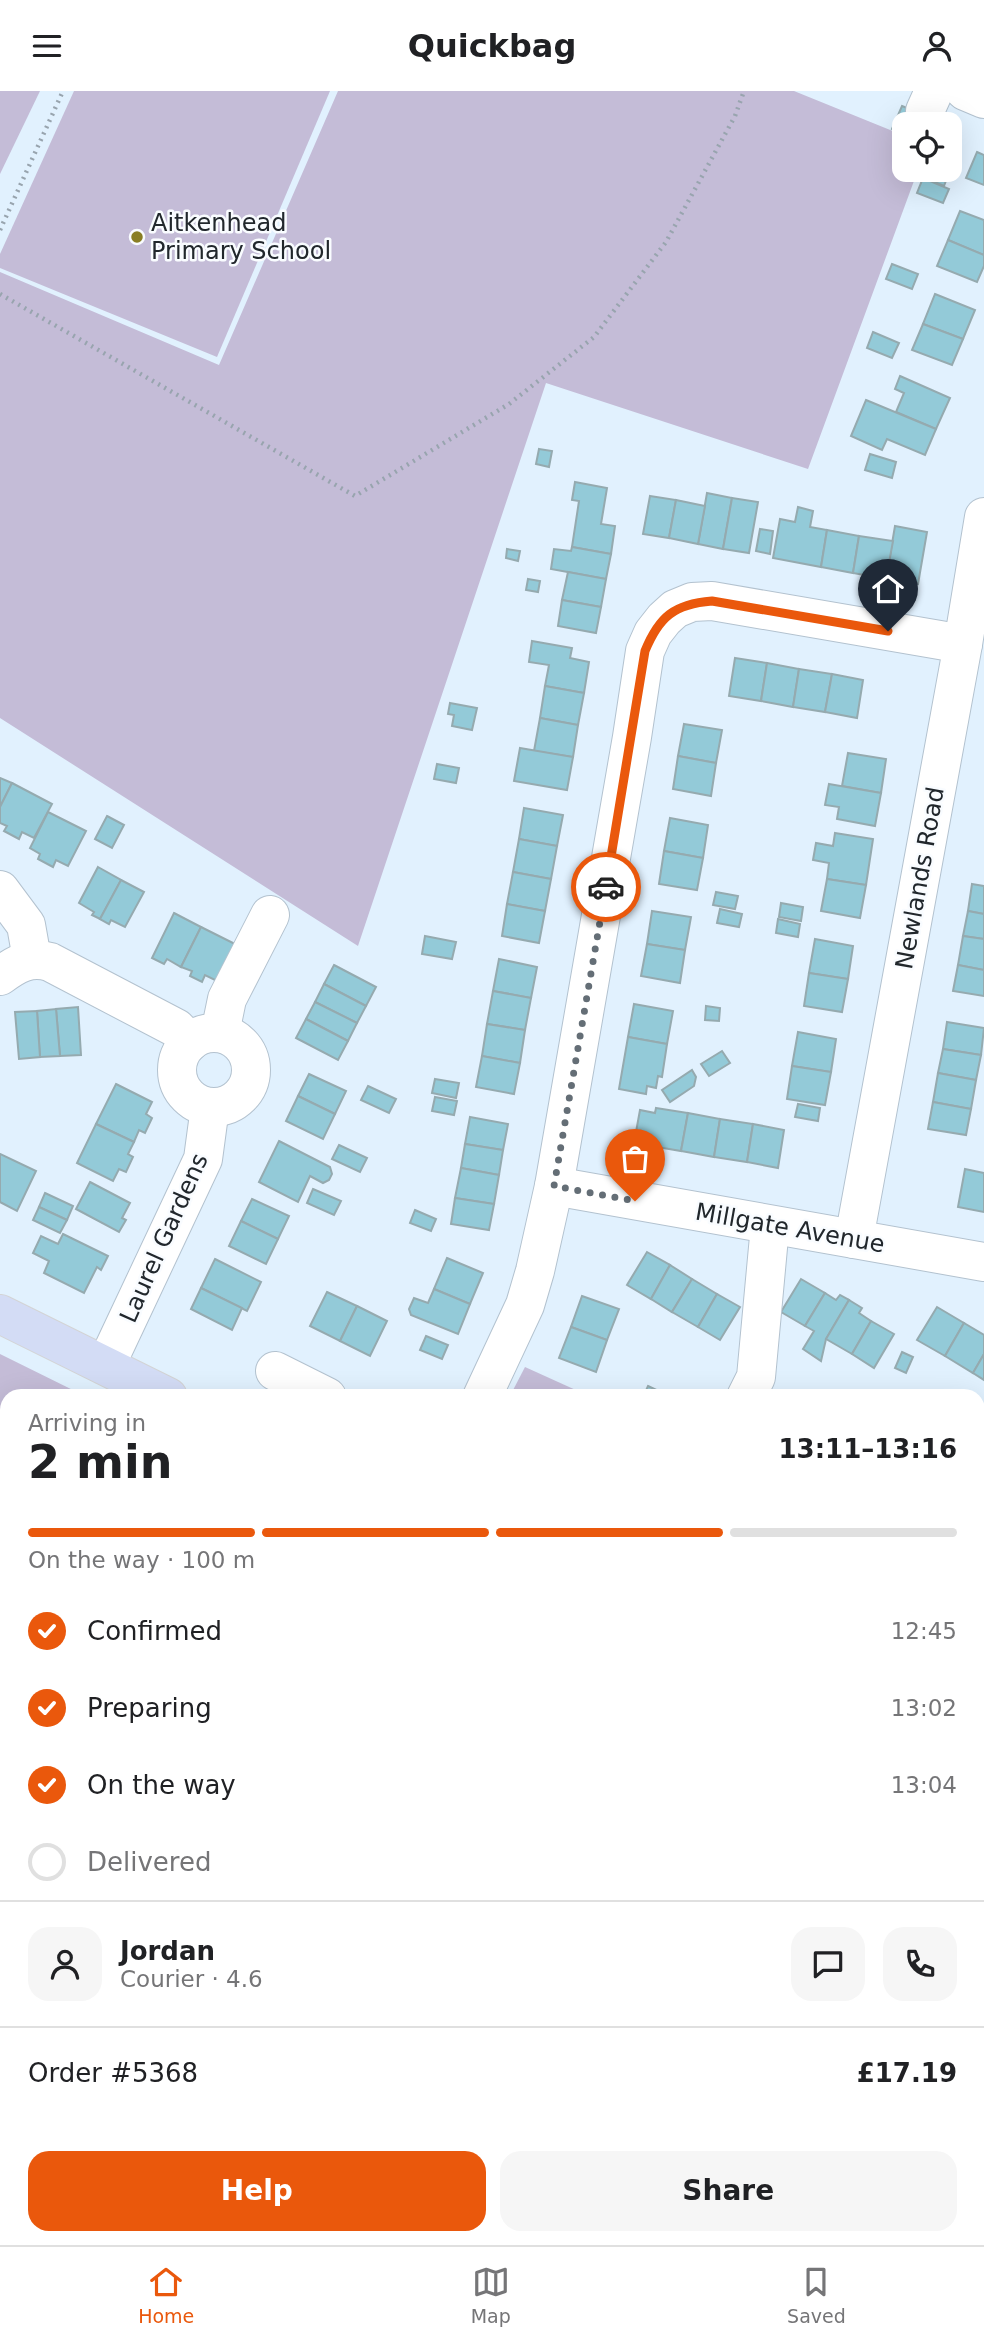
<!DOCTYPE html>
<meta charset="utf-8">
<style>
body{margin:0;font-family:"DejaVu Sans",sans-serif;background:#f6f6f6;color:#202124;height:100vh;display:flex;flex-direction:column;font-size:26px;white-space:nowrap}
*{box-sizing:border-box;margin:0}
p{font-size:23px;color:#757577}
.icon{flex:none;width:38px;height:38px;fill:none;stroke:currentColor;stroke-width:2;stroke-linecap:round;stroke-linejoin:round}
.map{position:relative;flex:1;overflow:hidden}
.drawer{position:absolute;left:0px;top:1298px;width:985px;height:856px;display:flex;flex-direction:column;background:#fff;border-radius:21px 21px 0 0;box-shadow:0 7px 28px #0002}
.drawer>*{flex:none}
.buttons{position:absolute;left:892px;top:21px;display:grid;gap:14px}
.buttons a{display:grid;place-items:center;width:70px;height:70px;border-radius:14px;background:#fff;box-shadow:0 7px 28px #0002;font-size:35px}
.pin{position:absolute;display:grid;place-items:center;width:60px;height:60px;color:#fff;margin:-72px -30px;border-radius:50% 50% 50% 0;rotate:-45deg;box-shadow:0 0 7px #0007}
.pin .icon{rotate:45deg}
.courier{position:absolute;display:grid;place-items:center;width:70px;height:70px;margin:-35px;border:5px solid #ea580c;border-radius:50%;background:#fff;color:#222;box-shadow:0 2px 9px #0007}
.headline em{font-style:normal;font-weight:700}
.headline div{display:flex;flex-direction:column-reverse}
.headline{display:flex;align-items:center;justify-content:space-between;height:119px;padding:0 28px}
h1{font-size:46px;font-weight:700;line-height:52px}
.bar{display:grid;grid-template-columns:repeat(4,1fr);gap:10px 7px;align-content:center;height:84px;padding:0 28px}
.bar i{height:9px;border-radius:5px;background:#e0e0e0}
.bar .current{background:#ea580c}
.bar p{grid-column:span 4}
.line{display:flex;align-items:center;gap:18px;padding:0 28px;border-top:2px solid #e0e0e0}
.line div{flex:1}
.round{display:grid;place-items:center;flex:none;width:74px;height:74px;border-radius:21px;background:#f6f6f6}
ol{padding:0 28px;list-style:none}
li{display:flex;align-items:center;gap:21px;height:77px}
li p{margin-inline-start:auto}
li .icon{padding:7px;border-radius:50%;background:#ea580c;color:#fff;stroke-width:4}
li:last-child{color:#757577}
li i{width:38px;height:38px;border:4px solid #e0e0e0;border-radius:50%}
.primary-button{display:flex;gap:14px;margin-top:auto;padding:14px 28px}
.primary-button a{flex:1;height:80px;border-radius:21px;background:#ea580c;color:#fff;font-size:28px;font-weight:700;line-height:80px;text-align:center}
.primary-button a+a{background:#f6f6f6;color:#202124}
header{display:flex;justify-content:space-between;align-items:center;height:91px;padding:0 28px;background:#fff;font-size:32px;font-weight:700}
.tabs{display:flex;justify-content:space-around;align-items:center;height:98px;border-top:2px solid #e0e0e0;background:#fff;font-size:19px;color:#757577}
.tabs a{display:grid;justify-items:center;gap:4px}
.tabs .current{color:#ea580c}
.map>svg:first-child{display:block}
.green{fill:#c4bcd7}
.building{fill:#93cad8;stroke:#95aaaf;stroke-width:2}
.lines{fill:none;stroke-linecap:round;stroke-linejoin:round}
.minor-casing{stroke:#b3c2cf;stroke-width:40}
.major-casing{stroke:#d3d4d5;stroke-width:40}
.path{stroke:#98a4ae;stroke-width:4.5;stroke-dasharray:2 5;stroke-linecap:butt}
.minor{stroke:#fff;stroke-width:38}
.major{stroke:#d3dcf5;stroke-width:38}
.done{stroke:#646e76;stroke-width:7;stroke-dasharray:0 12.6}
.route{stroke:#ea580c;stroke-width:9}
.poi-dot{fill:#897e24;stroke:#f9fcff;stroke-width:2.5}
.labels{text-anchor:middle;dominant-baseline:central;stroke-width:5;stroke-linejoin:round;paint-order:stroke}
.poi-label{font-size:24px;fill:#21272c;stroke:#f9fcff;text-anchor:start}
.street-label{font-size:24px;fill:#21272c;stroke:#f9fcff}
</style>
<header><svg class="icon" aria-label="menu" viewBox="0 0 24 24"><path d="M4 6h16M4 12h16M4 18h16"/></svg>Quickbag<svg class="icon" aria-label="person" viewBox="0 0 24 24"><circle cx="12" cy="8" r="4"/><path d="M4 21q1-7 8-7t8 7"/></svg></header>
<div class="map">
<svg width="984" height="2154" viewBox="0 0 984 2154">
<rect width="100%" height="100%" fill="#e1f1fe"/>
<g class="green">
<polygon points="0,0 40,0 0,83"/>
<polygon points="74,0 330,0 217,266 0,177 0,163"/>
<polygon points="338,0 794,0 905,45 905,79 918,79 808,378 546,292 358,855 0,627 0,181 219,274"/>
<polygon points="0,1263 85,1305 7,1306 7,1347 0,1344"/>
<polygon points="525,1276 589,1305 510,1305"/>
<polygon points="0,1887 7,1890 7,2147 142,2147 149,2154 0,2154"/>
</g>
<g class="building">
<polygon points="902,15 917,21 912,33 905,33 905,43 892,38"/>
<polygon points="977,61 984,64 984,94 966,87"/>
<polygon points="920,79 950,79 944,95 918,84"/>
<polygon points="923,87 949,98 943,112 917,102"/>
<polygon points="960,120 984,129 984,164 948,149"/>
<polygon points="948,149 984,164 984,175 977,191 937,175"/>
<polygon points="892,173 918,183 912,198 886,188"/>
<polygon points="935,203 975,219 963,248 923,233"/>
<polygon points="923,233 963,248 952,274 912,259"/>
<polygon points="873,241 899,252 892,267 867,257"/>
<polygon points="900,285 950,307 936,338 896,321 904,302 895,298"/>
<polygon points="866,309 936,338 925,364 887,348 882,359 851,345"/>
<polygon points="539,358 552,360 549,376 536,373"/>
<polygon points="870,363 896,371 892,387 865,379"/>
<polygon points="575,391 607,397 601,433 615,435 611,463 572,456 579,410 572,409"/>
<polygon points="707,402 732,407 723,458 698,453"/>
<polygon points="650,405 676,409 669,447 643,443"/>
<polygon points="732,407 758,411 749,462 723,458"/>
<polygon points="676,409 705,415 698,453 669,447"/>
<polygon points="798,416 813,420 810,436 827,439 821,476 773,467 780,428 795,431"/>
<polygon points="895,435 927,441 918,493 886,488"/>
<polygon points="760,438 773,440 770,463 756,460"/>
<polygon points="827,439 859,445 853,482 821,476"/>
<polygon points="859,445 893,450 886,488 853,482"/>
<polygon points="572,456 611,463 606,488 551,478 554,458 571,460"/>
<polygon points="507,458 520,460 518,470 506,467"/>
<polygon points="568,481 606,488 601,516 562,509"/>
<polygon points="528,488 540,490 538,501 526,499"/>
<polygon points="562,509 601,516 596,542 558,535"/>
<polygon points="532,550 572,557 570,567 589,571 584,602 545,595 549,574 529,571"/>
<polygon points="735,567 767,572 761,610 729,605"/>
<polygon points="767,572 799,578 793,616 761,610"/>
<polygon points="799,578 832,583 825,621 793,616"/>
<polygon points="832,583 863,589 857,627 825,621"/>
<polygon points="545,595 584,602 578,634 540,627"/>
<polygon points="450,612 477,617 472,639 452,635 454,624 448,623"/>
<polygon points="540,627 578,634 573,666 534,660"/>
<polygon points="684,633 722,639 716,672 678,665"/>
<polygon points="520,657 573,666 567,699 514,690"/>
<polygon points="848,662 886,668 881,702 842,695"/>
<polygon points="678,665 716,672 711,705 673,698"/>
<polygon points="437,673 459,677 456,692 434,688"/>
<polygon points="0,687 12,692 0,716"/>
<polygon points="12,692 52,713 34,747 22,741 19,748 4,740 7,735 0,732 0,716"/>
<polygon points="829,693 881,702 875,735 837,728 839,716 825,714"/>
<polygon points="524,717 563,724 557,755 519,748"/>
<polygon points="48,721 86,740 68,775 56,769 53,776 38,768 40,763 30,757"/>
<polygon points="107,725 124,734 112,757 95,748"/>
<polygon points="670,727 708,734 703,767 664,760"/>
<polygon points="835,742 873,748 866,794 827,788 829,772 813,769 816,752 833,755"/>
<polygon points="519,748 557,755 551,788 513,781"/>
<polygon points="664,760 703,767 697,799 659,793"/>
<polygon points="98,776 121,789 100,828 92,824 94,821 79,812"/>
<polygon points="513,781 551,788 545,820 507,813"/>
<polygon points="827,788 866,794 860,827 821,820"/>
<polygon points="121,789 144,801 125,836 111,829 109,833 100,828"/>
<polygon points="972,793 984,795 984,823 968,820"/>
<polygon points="716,801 738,805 735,818 713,814"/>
<polygon points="781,812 803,816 801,830 779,826"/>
<polygon points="507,813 545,820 539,852 502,845"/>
<polygon points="720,818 742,823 739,836 717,832"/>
<polygon points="652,820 691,826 685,859 647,853"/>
<polygon points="968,820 984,823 984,848 963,845"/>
<polygon points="174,822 201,836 181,876 167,868 164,873 152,867"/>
<polygon points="778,828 800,833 798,846 776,842"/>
<polygon points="201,836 237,854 219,891 205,884 202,891 190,885 192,880 181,876"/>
<polygon points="425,845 456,851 452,868 422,863"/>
<polygon points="963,845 984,848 984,879 958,874"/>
<polygon points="815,848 853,855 848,888 809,882"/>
<polygon points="647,853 685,859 680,892 641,885"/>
<polygon points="499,868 537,876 531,907 493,900"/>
<polygon points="334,874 376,896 366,915 324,893"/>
<polygon points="958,874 984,879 984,905 953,900"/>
<polygon points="809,882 848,888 842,921 804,915"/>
<polygon points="324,893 366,915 357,932 315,911"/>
<polygon points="493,900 531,907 525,939 487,933"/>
<polygon points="315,911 357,932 348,950 306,928"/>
<polygon points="634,913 673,920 667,953 628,946"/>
<polygon points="706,915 720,917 719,930 705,929"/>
<polygon points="78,916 81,964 60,965 56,918"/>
<polygon points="56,918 60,965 40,966 37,920"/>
<polygon points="37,920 40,966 19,968 15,921"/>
<polygon points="306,928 348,950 338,969 296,947"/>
<polygon points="947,931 984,937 981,964 943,958"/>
<polygon points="487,933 525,939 520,972 482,965"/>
<polygon points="798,941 836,948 831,981 792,975"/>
<polygon points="628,946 667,953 662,986 658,985 656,997 647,995 646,1003 619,998"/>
<polygon points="943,958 981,964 976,989 938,982"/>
<polygon points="722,960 730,972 709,985 701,973"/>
<polygon points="482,965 520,972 514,1003 476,996"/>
<polygon points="792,975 831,981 825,1014 787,1008"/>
<polygon points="692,979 696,986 694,995 670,1011 662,999"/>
<polygon points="938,982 976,989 971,1018 933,1011"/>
<polygon points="309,983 346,1000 335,1023 298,1005"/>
<polygon points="435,988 459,992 456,1007 432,1002"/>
<polygon points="116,993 152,1011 146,1023 152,1027 145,1042 139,1039 134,1051 96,1033"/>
<polygon points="368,995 396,1008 389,1022 361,1009"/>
<polygon points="298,1005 335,1023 323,1048 286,1030"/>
<polygon points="435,1006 457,1010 454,1024 432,1020"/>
<polygon points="933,1011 971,1018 966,1044 928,1038"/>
<polygon points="798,1013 820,1017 818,1030 795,1026"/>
<polygon points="656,1017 688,1022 681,1060 634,1052 640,1019 655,1022"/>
<polygon points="688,1022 720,1028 714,1066 681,1060"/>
<polygon points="470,1026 508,1033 503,1059 465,1053"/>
<polygon points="720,1028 753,1033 747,1071 714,1066"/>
<polygon points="96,1033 134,1051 128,1063 133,1066 126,1081 119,1078 113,1090 77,1072"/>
<polygon points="753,1033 784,1039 778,1077 747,1071"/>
<polygon points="279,1050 330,1076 332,1083 329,1089 323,1092 310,1085 298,1111 259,1091"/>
<polygon points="465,1053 503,1059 499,1084 461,1077"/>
<polygon points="339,1054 367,1067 360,1081 332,1068"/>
<polygon points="0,1063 36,1080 17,1120 0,1111"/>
<polygon points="461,1077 499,1084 494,1113 455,1107"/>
<polygon points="965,1078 984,1082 984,1121 958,1116"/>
<polygon points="90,1091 130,1112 122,1127 126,1129 119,1141 76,1118"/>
<polygon points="313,1098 341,1110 334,1124 307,1112"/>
<polygon points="45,1102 73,1115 67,1129 39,1116"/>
<polygon points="455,1107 494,1113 489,1139 451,1133"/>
<polygon points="252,1108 289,1125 278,1148 241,1130"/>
<polygon points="39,1116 67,1129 60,1142 33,1129"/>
<polygon points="415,1119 436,1128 431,1140 410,1132"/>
<polygon points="241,1130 278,1148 266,1173 229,1155"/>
<polygon points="63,1143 108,1165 101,1179 97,1176 84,1202 44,1182 49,1170 33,1162 41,1145 58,1153"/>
<polygon points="647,1161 670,1174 651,1208 627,1194"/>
<polygon points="447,1167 483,1182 470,1213 434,1198"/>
<polygon points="215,1168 261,1191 247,1220 201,1197"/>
<polygon points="670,1174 692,1188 672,1221 651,1208"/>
<polygon points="692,1188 717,1203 698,1236 672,1221"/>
<polygon points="801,1188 825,1202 805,1235 781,1221"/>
<polygon points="201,1197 242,1217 232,1239 191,1218"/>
<polygon points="434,1198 470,1213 458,1243 411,1224 409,1218 414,1207 428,1212"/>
<polygon points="327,1201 357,1215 340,1250 310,1235"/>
<polygon points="825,1202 836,1209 840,1204 849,1209 826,1248 821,1270 803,1258 814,1240 805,1235"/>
<polygon points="717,1203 740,1216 720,1249 698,1236"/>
<polygon points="582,1205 619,1218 607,1249 571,1236"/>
<polygon points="849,1209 862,1217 859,1222 871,1230 852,1263 826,1248"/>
<polygon points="357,1215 387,1230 370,1265 340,1250"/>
<polygon points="937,1216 964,1232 945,1265 917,1249"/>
<polygon points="871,1230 894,1243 874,1277 852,1263"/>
<polygon points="964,1232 984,1244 984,1263 973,1282 945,1265"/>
<polygon points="571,1236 607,1249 596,1281 559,1267"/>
<polygon points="426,1245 448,1254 442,1268 420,1259"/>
<polygon points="902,1261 913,1266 906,1282 895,1277"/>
<polygon points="984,1263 984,1289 973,1282"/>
<polygon points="648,1295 663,1302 662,1306 643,1306"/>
<polygon points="0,1762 7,1766 7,1804 0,1818"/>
<polygon points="984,1992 984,2154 874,2154 877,2147 978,2147 978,2003"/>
</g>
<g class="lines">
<g class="minor-casing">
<g id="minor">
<polyline points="965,0 984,8"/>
<polyline points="925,20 934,0"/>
<polyline points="0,799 26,834 32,868"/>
<path d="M0,885C16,873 30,865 50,871L176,937L190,951"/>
<polyline points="220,942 227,908 270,824"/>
<circle cx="214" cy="979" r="37"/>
<polyline points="554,1095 984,1171"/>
<polyline points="854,1148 963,553 984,426"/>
<polyline points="106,1274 203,1068 210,1016"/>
<polyline points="275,1280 327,1306"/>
<polyline points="482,1306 525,1214 535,1180 554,1095 632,646 645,560 653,542 664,528 675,518 692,511 712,510 963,553"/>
<polyline points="746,1306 756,1286 770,1135"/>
<polyline points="0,1361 7,1364"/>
<polyline points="978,1402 984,1405"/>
<polyline points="978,1621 984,1624"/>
<polyline points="0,1708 7,1711"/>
<polyline points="978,1877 984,1880"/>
<polyline points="177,2154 179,2147"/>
<polyline points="819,2154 822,2147"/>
</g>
</g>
<g class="major-casing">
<g id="major">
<polyline points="0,1223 168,1306"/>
<polyline points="978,1706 984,1708"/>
<polyline points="591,2154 594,2147"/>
</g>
</g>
<g class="path">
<polyline points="0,139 63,0"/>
<polyline points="0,203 355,405 509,313 594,246 666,151 735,25 744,0"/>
</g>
<use href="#minor" class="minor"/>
<use href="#major" class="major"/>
</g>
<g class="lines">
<polyline class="done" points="606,796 554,1095 635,1110"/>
<path class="route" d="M606,796L645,560C659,526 674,513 712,510L888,540"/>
</g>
<circle class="poi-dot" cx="137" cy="146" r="7"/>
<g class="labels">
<g class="poi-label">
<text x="151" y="132">Aitkenhead<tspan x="151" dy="28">Primary School</tspan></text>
</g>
<g class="street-label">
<text transform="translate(920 787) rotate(-80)">Newlands Road</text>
<text transform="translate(790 1137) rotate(10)">Millgate Avenue</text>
<text transform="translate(164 1147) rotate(-66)">Laurel Gardens</text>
</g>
</g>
</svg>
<div class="buttons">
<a><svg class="icon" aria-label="locate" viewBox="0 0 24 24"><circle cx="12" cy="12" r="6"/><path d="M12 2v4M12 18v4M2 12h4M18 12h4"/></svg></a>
</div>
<div class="pin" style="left:635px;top:1110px;background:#ea580c"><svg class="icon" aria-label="bag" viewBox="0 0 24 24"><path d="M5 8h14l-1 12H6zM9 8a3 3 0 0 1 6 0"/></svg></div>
<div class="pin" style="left:888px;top:540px;background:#1f2937"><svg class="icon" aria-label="home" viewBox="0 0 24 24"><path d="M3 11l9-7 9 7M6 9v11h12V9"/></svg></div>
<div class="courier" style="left:606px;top:796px"><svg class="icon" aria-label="car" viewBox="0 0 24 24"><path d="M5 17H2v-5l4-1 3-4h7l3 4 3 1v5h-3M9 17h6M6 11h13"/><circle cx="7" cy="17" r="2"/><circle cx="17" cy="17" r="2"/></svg></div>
<section class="drawer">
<div class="headline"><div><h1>2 min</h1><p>Arriving in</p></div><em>13:11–13:16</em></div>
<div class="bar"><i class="current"></i><i class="current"></i><i class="current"></i><i></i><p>On the way · 100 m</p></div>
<ol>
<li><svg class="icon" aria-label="check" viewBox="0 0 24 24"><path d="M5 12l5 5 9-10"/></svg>Confirmed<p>12:45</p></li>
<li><svg class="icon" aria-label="check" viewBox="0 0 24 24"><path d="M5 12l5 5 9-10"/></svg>Preparing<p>13:02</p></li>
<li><svg class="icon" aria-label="check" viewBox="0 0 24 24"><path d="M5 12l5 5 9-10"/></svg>On the way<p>13:04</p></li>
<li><i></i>Delivered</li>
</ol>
<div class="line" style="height:126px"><a class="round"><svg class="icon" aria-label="person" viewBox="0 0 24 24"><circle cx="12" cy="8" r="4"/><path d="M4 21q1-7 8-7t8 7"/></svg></a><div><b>Jordan</b><p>Courier · 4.6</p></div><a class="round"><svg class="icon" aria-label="chat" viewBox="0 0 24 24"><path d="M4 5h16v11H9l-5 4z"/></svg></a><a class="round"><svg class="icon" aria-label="phone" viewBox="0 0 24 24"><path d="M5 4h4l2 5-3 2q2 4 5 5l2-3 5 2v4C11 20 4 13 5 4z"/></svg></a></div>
<div class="line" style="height:91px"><div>Order #5368</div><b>£17.19</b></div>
<div class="primary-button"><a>Help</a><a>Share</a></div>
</section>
</div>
<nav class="tabs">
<a class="current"><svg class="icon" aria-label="home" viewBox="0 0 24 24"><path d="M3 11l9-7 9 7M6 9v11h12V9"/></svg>Home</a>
<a><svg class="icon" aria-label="map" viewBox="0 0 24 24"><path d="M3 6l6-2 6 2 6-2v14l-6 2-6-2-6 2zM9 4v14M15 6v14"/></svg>Map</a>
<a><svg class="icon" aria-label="saved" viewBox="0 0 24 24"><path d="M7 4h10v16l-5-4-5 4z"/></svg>Saved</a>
</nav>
